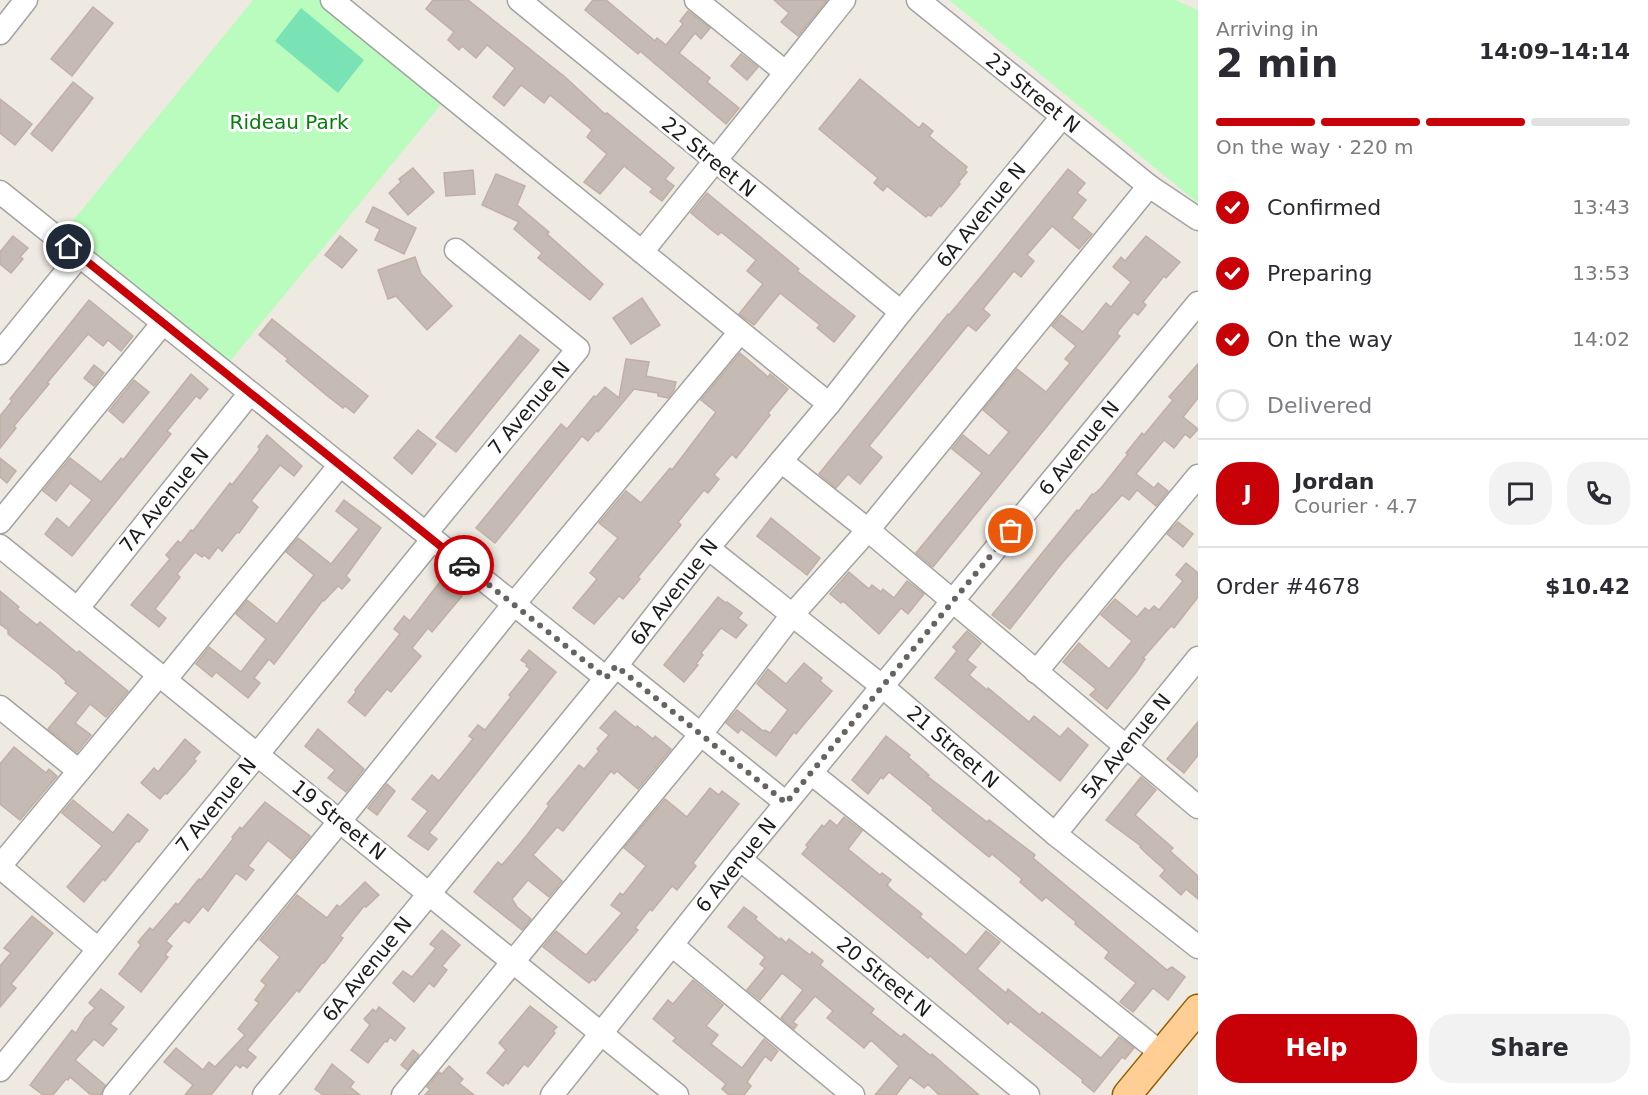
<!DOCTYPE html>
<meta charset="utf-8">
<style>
body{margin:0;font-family:"DejaVu Sans",sans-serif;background:#f2f2f3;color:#2b2b33;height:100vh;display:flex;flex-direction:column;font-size:22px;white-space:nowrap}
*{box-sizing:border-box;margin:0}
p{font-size:20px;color:#7c7c81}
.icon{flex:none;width:33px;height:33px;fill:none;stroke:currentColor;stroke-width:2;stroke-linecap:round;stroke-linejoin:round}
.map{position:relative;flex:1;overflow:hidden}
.details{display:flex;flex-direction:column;background:#fff;width:450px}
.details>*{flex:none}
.pin{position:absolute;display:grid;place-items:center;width:51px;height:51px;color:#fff;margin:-26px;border:3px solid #fff;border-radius:50%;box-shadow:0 2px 6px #0007}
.courier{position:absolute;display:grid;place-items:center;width:60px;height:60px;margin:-30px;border:4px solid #c80007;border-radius:50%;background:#fff;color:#222;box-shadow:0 2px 8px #0007}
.summary em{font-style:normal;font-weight:600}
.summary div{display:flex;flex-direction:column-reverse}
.summary{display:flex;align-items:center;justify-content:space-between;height:102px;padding:0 18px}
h1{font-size:39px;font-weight:600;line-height:45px}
.bar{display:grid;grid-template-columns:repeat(4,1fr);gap:9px 6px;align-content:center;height:72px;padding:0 18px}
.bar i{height:8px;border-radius:4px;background:#e1e1e2}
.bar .selected{background:#c80007}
.bar p{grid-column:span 4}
.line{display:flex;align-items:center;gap:15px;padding:0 18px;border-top:2px solid #e1e1e2}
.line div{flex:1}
.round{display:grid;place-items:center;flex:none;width:63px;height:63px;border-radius:24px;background:#f2f2f3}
ol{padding:0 18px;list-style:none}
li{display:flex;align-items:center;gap:18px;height:66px}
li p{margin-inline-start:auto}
li .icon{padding:6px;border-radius:50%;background:#c80007;color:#fff;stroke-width:4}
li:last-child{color:#7c7c81}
li i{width:33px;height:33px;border:3px solid #e1e1e2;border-radius:50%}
.button{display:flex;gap:12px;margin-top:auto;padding:12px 18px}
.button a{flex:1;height:69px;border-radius:24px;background:#c80007;color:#fff;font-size:24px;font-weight:600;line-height:69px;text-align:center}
.button a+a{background:#f2f2f3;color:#2b2b33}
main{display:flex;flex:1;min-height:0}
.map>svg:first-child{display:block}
.park{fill:#bafcbd}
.pitch{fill:#7ae3b6}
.building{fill:#c6bbb4;stroke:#c1afa3;stroke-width:1.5}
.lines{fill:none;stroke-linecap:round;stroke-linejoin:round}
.minor-casing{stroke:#a3a3a3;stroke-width:25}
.major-casing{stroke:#945e00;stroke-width:31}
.minor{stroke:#fff;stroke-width:22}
.major{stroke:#ffce95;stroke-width:28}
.done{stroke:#666461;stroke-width:6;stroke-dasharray:0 10.8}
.route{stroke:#c80007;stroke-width:8}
.labels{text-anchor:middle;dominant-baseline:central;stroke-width:6;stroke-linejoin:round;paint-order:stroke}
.street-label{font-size:20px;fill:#1c1c1c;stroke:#fff}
.park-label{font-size:20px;fill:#057f0b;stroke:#fff}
</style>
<main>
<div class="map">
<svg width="1198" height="1095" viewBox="0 0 1198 1095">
<rect width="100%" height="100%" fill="#eee9e1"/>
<g class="park">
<polygon points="253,0 319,0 443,102 222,371 58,239"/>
<polygon points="949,0 1175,0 1198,10 1198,203"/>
</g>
<polygon class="pitch" points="301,8 364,60 338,93 275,41"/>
<g class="building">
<polygon points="433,0 468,0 565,77 605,114 607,113 674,168 665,179 674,186 662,201 650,192 653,189 624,166 600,194 584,182 607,154 587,137 592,130 550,95 544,103 521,85 504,106 493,97 515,68 487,45 476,58 462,46 459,50 448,40 454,32 426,9"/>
<polygon points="593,0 606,0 655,41 657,38 666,45 683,24 680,21 688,11 710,28 701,39 695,33 679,53 710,78 707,82 739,108 726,124 640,51 638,54 585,10"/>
<polygon points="774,0 827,0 798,36 781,22 789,13"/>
<polygon points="93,7 113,23 72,76 51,59"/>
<polygon points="741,54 758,67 747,80 731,66"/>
<polygon points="860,79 919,128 923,123 933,131 929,136 967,167 965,170 967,172 958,183 960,184 941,207 940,205 931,216 928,215 926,217 887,186 883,191 874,183 878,178 819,129"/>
<polygon points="73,82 93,98 52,151 31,134"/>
<polygon points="0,99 32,124 15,145 0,133"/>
<polygon points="413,168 434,192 408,215 389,193 401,182 399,179"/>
<polygon points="1068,169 1085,183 1077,193 1086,200 1072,218 1092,234 1079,249 1052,226 1027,255 1034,261 1021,277 1014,271 983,309 990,315 976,331 968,325 869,446 882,457 860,484 848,474 836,488 819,474 948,314 949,315 994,261"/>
<polygon points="473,170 475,194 446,196 444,173"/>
<polygon points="496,174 525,186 517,205 549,232 547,234 603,284 590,300 538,258 542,253 514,229 519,222 482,205"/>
<polygon points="707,193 799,269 797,271 855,316 834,342 817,328 820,325 780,293 754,325 739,314 763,284 747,271 756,260 721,232 718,235 691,213"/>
<polygon points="373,207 416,228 404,254 375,240 380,229 366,222"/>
<polygon points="13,236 28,248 20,257 23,259 11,273 0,264 0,252"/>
<polygon points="340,236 357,250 342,268 325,255"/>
<polygon points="1146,236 1180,262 1166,278 1164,276 1143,302 1146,305 1138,315 1134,312 1119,330 1117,334 1120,336 933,567 916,553 982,473 952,449 963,435 989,456 1009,432 983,410 1017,369 1046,392 1070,363 1065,359 1076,346 1052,326 1061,315 1083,332 1106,303 1111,307 1131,282 1113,267 1121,257 1125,261"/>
<polygon points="415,257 421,274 452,306 427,330 396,296 388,299 378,270"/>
<polygon points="642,298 660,325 631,344 613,318"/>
<polygon points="89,300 133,336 121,351 108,340 103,346 88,334 47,383 49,384 14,426 16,428 0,448 0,416 12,401 10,399"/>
<polygon points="272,319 368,396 354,413 345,406 343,408 325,394 286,361 288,359 259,335"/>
<polygon points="520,335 539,350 456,452 436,437"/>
<polygon points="740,353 768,377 770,374 788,389 768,413 770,415 736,458 732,454 714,475 719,479 708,493 704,490 678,522 681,525 638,577 640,579 623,599 619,596 594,624 573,608 597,579 590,573 618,538 599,523 626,491 641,503 670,468 672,470 716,412 701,400"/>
<polygon points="626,359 649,362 646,376 676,382 674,390 668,398 658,396 658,393 634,389 598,432 597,430 588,441 582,436 495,543 476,528 561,424 567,429 594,396 596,397 605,387 619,398"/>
<polygon points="1198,364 1198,398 1183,417 1198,429 1190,438 1185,434 1174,448 1164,440 1136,474 1154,488 1158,483 1168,491 1156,506 1137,490 1129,500 1122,495 1062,563 1010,629 992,615 1077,510 1079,511 1092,494 1093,495 1101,488 1128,454 1126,453 1142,433 1144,435 1173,400 1169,397"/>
<polygon points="94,365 104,373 94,386 84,378"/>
<polygon points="191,374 208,389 200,399 196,396 167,431 171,434 72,556 45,534 57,518 69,528 92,500 70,483 56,501 43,491 70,458 101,482 121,458 123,460"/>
<polygon points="134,380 149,392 123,423 109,411"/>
<polygon points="418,430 436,444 412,474 394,458"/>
<polygon points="267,435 302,466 294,476 280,465 251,501 258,507 239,533 237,532 222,551 218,547 209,559 204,555 202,557 195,552 177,574 180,577 155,609 166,618 159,627 131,605 170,559 166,555 178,541 181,543 191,530 193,531 230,483 232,485 260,449 258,447"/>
<polygon points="0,458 16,471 7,483 0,477"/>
<polygon points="344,500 381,528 346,576 350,580 342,589 338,586 324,601 323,600 274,664 269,659 254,678 260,683 248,698 216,672 212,677 196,664 209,647 241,672 266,639 236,614 247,600 277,624 314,575 286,552 298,538 331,564 359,529 336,511"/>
<polygon points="771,518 820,558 807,575 757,536"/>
<polygon points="1178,522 1193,534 1183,547 1167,534"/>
<polygon points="1186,563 1198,573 1198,597 1174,628 1171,626 1143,658 1145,659 1137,671 1107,709 1090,695 1096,689 1063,662 1079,643 1109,669 1132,641 1101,615 1115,599 1137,617 1145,608 1149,611 1154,606 1159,610 1183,581 1176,575"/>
<polygon points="849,572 869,589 872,585 881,592 883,589 894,598 907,581 924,594 908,614 901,608 879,634 843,601 841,603 830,594"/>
<polygon points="442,579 462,596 432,632 428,628 412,648 421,656 391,692 387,689 365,716 348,702 356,692 355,690 400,634 394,629 404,616 410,621"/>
<polygon points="0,591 19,607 17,609 37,625 40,622 77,653 79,651 128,691 106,717 90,704 75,723 91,735 77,752 48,729 78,693 65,683 66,681 59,674 8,634 8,630 0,624"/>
<polygon points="718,597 726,603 727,602 742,613 738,618 747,625 736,638 721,628 701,653 703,655 696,664 698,665 684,682 664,665"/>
<polygon points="967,631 981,643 967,660 976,667 969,675 987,690 988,688 1029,722 1034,716 1060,737 1068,728 1088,745 1060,781 935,678 957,651 953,647"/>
<polygon points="529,650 556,672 429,833 437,839 428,850 408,836 428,811 412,799 432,775 439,781 473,739 469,736 478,725 485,730 511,697 509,695 530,669 526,666 527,664 521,660"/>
<polygon points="804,663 822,678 820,681 832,691 805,723 796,734 794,732 776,756 741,729 738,733 726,723 737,710 763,731 765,730 770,733 788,710 757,684 768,669 786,684"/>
<polygon points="615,711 636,728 637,726 653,739 655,736 671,749 638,789 617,771 614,774 611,771 563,831 557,827 533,855 562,881 549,897 528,880 512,899 517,907 531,919 522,930 474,892 498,862 502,865 527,835 549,806 547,804 579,765 584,769 599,751 597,749 609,735 600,728"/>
<polygon points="1198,722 1198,755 1184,773 1167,759"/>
<polygon points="318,729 364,769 346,792 328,778 335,770 305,746"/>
<polygon points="886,736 910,755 908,757 929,775 927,776 987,822 989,820 1035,855 1033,858 1167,970 1172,967 1185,977 1168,1000 1153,988 1133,1012 1120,1002 1136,983 1105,958 1109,952 1075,924 1076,922 1046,897 1042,901 1020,882 1022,879 992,854 989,857 932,810 933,808 889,772 883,779 881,777 868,794 852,780"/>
<polygon points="185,739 200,752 194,759 196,761 186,773 167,794 165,793 160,799 141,783 154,768 158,772"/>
<polygon points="14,747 46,773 49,769 57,776 20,820 0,804 0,764"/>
<polygon points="1141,777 1156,790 1135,815 1173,848 1170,851 1198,876 1198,899 1186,889 1181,895 1160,876 1165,870 1147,854 1140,847 1141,846 1106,820"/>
<polygon points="387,784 395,791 377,815 368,808"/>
<polygon points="710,788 719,795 722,791 739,804 693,863 696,866 677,890 672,886 652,911 650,909 635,928 638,930 595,981 593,979 589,983 543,947 556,931 586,955 622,913 611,905 620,893 623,895 646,866 624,848 665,799 687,817"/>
<polygon points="73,800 113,833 128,814 148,830 139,842 137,841 105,881 103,879 84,902 67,887 102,846 62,813"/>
<polygon points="265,802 310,836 291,859 268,840 248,866 254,870 246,880 236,873 208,911 203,906 189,923 184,920 166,941 172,946 165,955 168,957 141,992 119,974 141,945 138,942 150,928 153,930 176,903 178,905 199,879 201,880 233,839 232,837 240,827 242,829"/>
<polygon points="844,817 862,831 848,849 880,875 882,873 891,880 887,885 892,890 922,914 920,917 966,955 986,931 1000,942 977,969 1006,993 1008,989 1040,1015 1042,1012 1101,1058 1119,1037 1134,1048 1125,1059 1122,1057 1094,1092 1082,1082 1083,1080 1010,1021 1008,1024 930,956 928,958 802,854 808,847 806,845 822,825 824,827 830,820 837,826"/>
<polygon points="365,882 379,895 366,907 364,906 340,936 343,938 324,963 322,963 299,992 297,990 247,1050 256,1057 247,1068 243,1065 240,1068 236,1064 211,1095 185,1095 193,1085 164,1062 176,1048 203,1070 209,1062 215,1067 245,1035 238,1029 259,1003 255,1000 266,985 261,981 280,957 260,940 297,895 327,918 337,905 340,907"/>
<polygon points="744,907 757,917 755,919 780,940 781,938 786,943 789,939 810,955 812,952 823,961 820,965 874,1009 871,1013 901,1037 904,1034 931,1056 932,1054 979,1095 939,1095 928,1084 924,1088 910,1077 896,1095 875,1095 899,1066 871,1040 864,1048 827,1018 833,1011 815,996 793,1022 797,1025 794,1029 781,1018 803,990 782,973 760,1000 747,990 765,968 760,964 765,957 728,927"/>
<polygon points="32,916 53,933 11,984 16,988 0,1007 0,966 11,953 4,948"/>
<polygon points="442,930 460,945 442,966 447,970 434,987 429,983 414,1002 393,983 403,971 412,977 436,948 430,944"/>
<polygon points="693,980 723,1005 706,1026 718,1035 711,1044 742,1068 764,1039 778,1051 771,1061 765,1056 751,1076 747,1082 751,1086 744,1095 729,1095 722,1089 726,1084 673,1041 676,1038 653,1019 668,1000 673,1004"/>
<polygon points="101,989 124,1007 110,1024 117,1029 103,1046 94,1039 75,1060 105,1085 101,1095 91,1095 70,1077 68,1080 66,1079 53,1095 43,1095 30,1085 72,1030 76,1033 85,1018 95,1008 89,1003"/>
<polygon points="530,1006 557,1027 553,1031 555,1033 528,1067 524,1064 508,1084 506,1082 503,1086 487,1073 506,1050 499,1043"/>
<polygon points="379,1007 405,1028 395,1041 390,1037 387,1042 385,1041 368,1063 351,1050 370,1025 364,1019 373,1009 376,1012"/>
<polygon points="413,1050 419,1055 407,1070 401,1065"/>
<polygon points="332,1064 354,1082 350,1087 360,1095 323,1095 315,1089"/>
<polygon points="449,1066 463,1079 459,1083 474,1095 425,1095 430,1089 427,1087 439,1072 442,1074"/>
</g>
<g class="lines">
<g class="minor-casing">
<g id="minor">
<polyline points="332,0 829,404"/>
<polyline points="519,0 901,312"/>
<polyline points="696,0 785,72"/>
<polyline points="918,0 1149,186 1198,219"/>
<polyline points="0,33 26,0"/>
<polyline points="0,192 606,678"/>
<polyline points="642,252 844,0"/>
<polyline points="0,353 79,256"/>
<polyline points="781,461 868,530 1198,807"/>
<polyline points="0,522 163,323"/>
<polyline points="426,533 578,349 456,250"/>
<polyline points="0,546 677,1095"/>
<polyline points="708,548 883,687 1055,834 1198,947"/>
<polyline points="78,608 250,393"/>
<polyline points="616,666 786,803"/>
<polyline points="1036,672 1198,476"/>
<polyline points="165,680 340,465"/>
<polyline points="0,707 79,771"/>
<polyline points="811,773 1161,1053"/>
<polyline points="1055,834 1198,658"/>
<polyline points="740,859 1028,1095"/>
<polyline points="0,866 159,675"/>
<polyline points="0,867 98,949"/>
<polyline points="672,945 853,1095"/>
<polyline points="0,1070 433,539"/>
<polyline points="114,1095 340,821 514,604 740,332"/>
<polyline points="264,1095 616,666 708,548 829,404 901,312 1062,117"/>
<polyline points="403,1095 701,734 792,615 868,530 1149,186"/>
<polyline points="552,1095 740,859 1198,303"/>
</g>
</g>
<g class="major-casing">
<polyline id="major" points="1127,1095 1198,1009"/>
</g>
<use href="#minor" class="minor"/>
<use href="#major" class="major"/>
</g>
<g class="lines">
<polyline class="done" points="464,565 606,678 616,666 786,803 1011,531"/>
<polyline class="route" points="69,247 464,565"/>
</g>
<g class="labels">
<g class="street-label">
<text transform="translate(1033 93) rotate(39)">23 Street N</text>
<text transform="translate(709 157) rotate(39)">22 Street N</text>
<text transform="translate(981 215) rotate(-51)">6A Avenue N</text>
<text transform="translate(529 408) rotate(-50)">7 Avenue N</text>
<text transform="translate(1079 448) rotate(-51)">6 Avenue N</text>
<text transform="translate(164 500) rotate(-51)">7A Avenue N</text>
<text transform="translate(674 592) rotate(-52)">6A Avenue N</text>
<text transform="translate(1126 746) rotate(-51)">5A Avenue N</text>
<text transform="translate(953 747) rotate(41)">21 Street N</text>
<text transform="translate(216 805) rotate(-51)">7 Avenue N</text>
<text transform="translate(339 820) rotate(39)">19 Street N</text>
<text transform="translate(736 865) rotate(-51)">6 Avenue N</text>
<text transform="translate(367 969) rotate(-51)">6A Avenue N</text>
<text transform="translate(884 977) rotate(39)">20 Street N</text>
</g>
<g class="park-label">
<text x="289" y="122">Rideau Park</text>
</g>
</g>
</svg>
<div class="pin" style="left:1011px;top:531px;background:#ea580c"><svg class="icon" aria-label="bag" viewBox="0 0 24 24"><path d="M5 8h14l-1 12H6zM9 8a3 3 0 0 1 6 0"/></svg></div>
<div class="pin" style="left:69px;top:247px;background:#1f2937"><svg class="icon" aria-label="home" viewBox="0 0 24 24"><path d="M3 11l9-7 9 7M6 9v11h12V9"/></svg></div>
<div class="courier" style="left:464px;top:565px"><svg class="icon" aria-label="car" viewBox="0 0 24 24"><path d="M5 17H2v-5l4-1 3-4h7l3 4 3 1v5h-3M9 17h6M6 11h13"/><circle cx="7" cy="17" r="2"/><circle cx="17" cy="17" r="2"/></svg></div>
</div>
<section class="details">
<div class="summary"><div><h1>2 min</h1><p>Arriving in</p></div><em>14:09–14:14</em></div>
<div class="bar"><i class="selected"></i><i class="selected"></i><i class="selected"></i><i></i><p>On the way · 220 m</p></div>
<ol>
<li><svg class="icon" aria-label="check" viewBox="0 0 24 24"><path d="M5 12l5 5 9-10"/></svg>Confirmed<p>13:43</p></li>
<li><svg class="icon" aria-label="check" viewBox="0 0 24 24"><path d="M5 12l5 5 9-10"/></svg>Preparing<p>13:53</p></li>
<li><svg class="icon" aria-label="check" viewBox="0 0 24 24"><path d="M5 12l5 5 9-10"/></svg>On the way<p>14:02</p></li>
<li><i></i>Delivered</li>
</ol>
<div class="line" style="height:108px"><b class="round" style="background:#c80007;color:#fff">J</b><div><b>Jordan</b><p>Courier · 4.7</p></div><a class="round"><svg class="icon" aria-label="chat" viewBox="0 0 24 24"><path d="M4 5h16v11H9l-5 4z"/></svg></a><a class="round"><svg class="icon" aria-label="phone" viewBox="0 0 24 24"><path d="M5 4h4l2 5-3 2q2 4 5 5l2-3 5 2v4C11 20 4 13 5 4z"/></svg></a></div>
<div class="line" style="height:78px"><div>Order #4678</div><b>$10.42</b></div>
<div class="button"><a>Help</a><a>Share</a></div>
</section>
</main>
